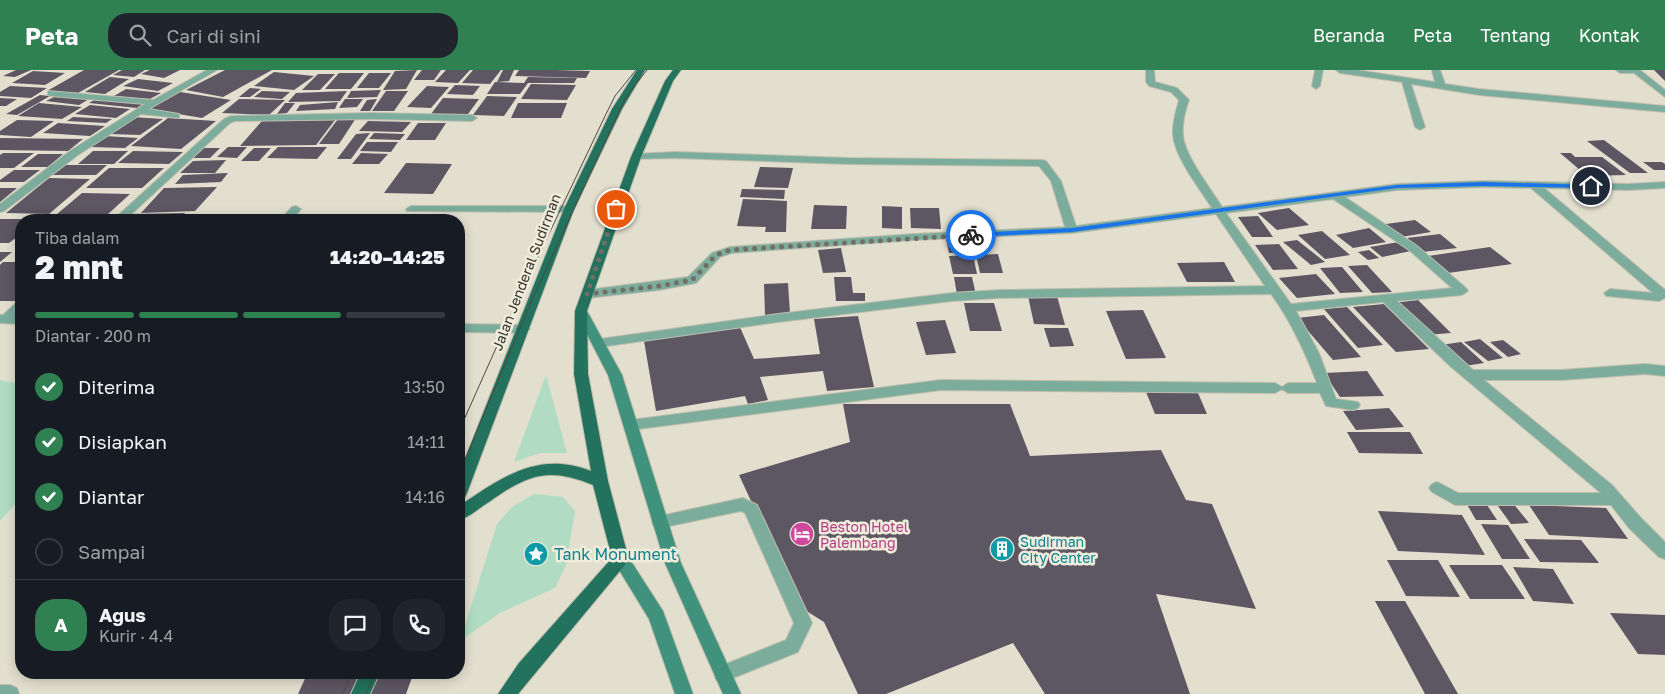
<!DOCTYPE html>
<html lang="id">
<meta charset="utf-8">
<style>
body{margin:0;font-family:"Golos Text",sans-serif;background:#20242c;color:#f1f3f6;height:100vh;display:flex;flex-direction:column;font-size:19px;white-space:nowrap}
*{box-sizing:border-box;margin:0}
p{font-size:16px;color:#9ea1a6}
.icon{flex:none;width:28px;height:28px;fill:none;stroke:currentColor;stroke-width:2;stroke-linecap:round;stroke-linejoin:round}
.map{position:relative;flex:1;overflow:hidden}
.side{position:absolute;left:15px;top:144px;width:450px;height:465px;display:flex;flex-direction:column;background:#171b24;border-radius:20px;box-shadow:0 2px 12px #0003}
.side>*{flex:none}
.pin{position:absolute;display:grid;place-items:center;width:42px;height:42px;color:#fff;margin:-21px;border:2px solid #fff;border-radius:50%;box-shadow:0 1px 5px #0007}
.courier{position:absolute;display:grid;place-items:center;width:50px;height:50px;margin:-25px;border:4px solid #1a73e8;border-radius:50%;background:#fff;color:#222;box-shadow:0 1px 6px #0007}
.summary em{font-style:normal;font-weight:800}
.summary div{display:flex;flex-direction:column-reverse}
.summary{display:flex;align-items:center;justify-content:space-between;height:85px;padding:0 20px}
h1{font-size:32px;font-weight:800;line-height:38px}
.bar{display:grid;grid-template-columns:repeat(4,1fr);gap:8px 5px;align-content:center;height:60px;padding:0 20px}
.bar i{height:6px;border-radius:4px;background:#363941}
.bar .on{background:#308152}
.bar p{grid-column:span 4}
.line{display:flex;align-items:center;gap:12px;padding:0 20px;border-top:1px solid #363941}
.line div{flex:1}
.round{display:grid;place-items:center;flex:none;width:52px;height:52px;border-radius:20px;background:#20242c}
ol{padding:0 20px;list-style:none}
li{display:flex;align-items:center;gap:15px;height:55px}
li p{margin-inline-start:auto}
li .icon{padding:5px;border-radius:50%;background:#308152;color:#fff;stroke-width:4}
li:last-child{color:#9ea1a6}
li i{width:28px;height:28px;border:2px solid #363941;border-radius:50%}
header{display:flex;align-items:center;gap:30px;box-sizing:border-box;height:70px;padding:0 25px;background:#308152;color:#fff}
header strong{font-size:24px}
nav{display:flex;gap:28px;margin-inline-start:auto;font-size:18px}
.search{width:350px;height:45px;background:#20242c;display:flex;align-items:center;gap:12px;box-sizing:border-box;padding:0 18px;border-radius:20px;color:#9ea1a6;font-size:19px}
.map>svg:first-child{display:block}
.green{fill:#b1dcc3}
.building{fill:#5d5663}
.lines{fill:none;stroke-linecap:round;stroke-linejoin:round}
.service-casing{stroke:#bfbdae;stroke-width:2}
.minor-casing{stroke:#bfbdae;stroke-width:2}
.secondary-casing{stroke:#bfbdae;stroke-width:2}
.trunk-casing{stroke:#bfbdae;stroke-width:2}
.service{fill:#7bac9c;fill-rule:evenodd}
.minor{fill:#7bac9c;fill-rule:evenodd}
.secondary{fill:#41927c;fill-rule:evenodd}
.trunk{fill:#22725d;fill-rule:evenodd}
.tram{stroke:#4c4a42;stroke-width:1}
.route{fill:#1a73e8}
.done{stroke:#716f65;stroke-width:5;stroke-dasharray:0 9}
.labels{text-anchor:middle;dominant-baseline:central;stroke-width:5;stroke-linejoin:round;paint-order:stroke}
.street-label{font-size:14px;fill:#34332c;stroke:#efecdc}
.hotel-label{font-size:14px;fill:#b23c85;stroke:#efecdc;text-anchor:start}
.culture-label{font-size:14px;fill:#0d838f;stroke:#efecdc;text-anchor:start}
.near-culture-label{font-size:16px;fill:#0d838f;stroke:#efecdc;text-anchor:start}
</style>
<header>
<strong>Peta</strong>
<div class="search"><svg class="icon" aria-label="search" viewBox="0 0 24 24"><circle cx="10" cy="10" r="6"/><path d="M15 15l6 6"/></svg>Cari di sini</div>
<nav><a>Beranda</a><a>Peta</a><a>Tentang</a><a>Kontak</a></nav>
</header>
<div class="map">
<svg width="1665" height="624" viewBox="0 0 1665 624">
<rect width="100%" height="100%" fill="#e2dfcf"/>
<g class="green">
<polygon points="546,305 567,383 540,383 514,392"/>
<polygon points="0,310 21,314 21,428 0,451"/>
<polygon points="534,424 563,427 575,441 566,495 555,518 500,543 460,571 497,454 512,437"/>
</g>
<g class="building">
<polygon points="16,0 31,0 15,7 3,6"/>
<polygon points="84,0 119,0 78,23 47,21"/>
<polygon points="122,0 145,0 134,7 113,5"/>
<polygon points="150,0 180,0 164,8 141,4"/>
<polygon points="225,0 272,0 223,27 186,20"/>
<polygon points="417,0 406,19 383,20 395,1"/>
<polygon points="422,0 441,0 434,10 414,10"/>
<polygon points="446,0 470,0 458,13 435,12"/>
<polygon points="473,0 501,0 490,14 462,13"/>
<polygon points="503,0 514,0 509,11 497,12"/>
<polygon points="519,0 556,0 590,1 586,8 515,6"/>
<polygon points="1654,0 1665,0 1665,11"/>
<polygon points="33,1 65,3 45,15 12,13"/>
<polygon points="274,2 314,6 294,20 254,16"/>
<polygon points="339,3 364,3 351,19 325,19"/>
<polygon points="369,3 391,3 379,18 357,18"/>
<polygon points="318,4 335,4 320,20 302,20"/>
<polygon points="110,7 129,9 105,24 85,22"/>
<polygon points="528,7 577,8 574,13 528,13 520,24 487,24 495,12 524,13"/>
<polygon points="138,9 173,13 158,21 123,16"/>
<polygon points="531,14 576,15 567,30 521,29"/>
<polygon points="455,15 480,16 473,25 447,24"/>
<polygon points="10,16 47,18 31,28 0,26 0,22"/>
<polygon points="427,16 449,17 431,38 407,37"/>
<polygon points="250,18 261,19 250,27 239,27"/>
<polygon points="126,19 161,23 150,29 114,26"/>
<polygon points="381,20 377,27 347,28 351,21"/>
<polygon points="262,21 290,22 282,29 254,27"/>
<polygon points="347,21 340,31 288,32 296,23"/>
<polygon points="386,21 408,21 394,41 372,41"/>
<polygon points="180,22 231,30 202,48 149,39"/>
<polygon points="40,25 50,26 17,45 6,44"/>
<polygon points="56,26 89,29 79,35 46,31"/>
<polygon points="487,26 517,27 504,46 473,45"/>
<polygon points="0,28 17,29 6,36 0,36"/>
<polygon points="443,28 479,29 468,44 431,44"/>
<polygon points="96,29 144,33 137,38 89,33"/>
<polygon points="239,29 285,30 269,45 222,43"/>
<polygon points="345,29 363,29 357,37 339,38"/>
<polygon points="377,29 370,41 360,41 367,30"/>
<polygon points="338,32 335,39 296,41 300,35"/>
<polygon points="39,33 82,37 62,49 18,46"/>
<polygon points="285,33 295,33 287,43 277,44"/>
<polygon points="518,33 567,33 561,48 511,48"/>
<polygon points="90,35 130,39 116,48 75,44"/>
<polygon points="73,47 112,49 106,53 67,51"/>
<polygon points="132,47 163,49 140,65 110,64"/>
<polygon points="168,48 216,51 181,79 131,76"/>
<polygon points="356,48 339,74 319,74 338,49"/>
<polygon points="17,50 54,51 31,67 0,65 0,61"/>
<polygon points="335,50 316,75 240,76 262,51"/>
<polygon points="368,51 411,52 402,62 359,61"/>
<polygon points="58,53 105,56 90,66 43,63"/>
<polygon points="418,53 446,53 435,70 406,70"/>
<polygon points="370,63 351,89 337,89 356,64"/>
<polygon points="374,63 405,64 400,70 369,69"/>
<polygon points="104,66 138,68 125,78 91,77"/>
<polygon points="0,68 83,69 68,81 0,80"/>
<polygon points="1604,70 1648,103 1630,103 1587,71"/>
<polygon points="367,72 398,72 391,82 360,81"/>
<polygon points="228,77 247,77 237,88 217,87"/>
<polygon points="278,77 327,77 317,89 267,88"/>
<polygon points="202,78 220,78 210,88 192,88"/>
<polygon points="254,78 271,78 259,91 241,91"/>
<polygon points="93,81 128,81 114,94 78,94"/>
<polygon points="133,81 183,82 169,94 118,93"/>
<polygon points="3,83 34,83 14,98 0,98 0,85"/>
<polygon points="361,83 388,84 379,94 352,94"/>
<polygon points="1560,83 1571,83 1575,87 1602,87 1626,105 1587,106"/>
<polygon points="38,84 63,84 48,97 21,97"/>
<polygon points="226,90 215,103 180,103 193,91"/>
<polygon points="1643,92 1662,92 1665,94 1665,100 1654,100"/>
<polygon points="406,93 452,94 433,124 384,123"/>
<polygon points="64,95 107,95 96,105 52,105"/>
<polygon points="760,97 793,98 788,118 754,117"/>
<polygon points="109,98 164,98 142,118 86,118"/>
<polygon points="14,100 40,100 24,112 0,112 0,110"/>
<polygon points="228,103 221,112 175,114 183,105"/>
<polygon points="49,108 90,109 49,144 6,143"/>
<polygon points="217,117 195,141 141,143 164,118"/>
<polygon points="0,118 17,118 0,132"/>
<polygon points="742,119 785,120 784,129 740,127"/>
<polygon points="82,123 130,124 107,145 57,144"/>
<polygon points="743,129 787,131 786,162 765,162 766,157 737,156"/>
<polygon points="814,135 847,136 846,159 811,159"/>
<polygon points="882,136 902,137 902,159 882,158"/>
<polygon points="910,138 939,138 941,159 911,158"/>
<polygon points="1289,138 1309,155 1277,160 1258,143"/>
<polygon points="185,143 180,150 125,150 131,144"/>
<polygon points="1258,146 1273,167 1252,167 1238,147"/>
<polygon points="0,149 21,149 21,164 9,173 0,173"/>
<polygon points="1415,150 1431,162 1401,167 1386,154"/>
<polygon points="1369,158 1386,172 1353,178 1336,165"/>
<polygon points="1322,161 1350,185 1325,189 1298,165"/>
<polygon points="1440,164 1457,178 1423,182 1407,168"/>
<polygon points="946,169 970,169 974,182 949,183"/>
<polygon points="1297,170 1325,192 1311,195 1283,172"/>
<polygon points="1399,172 1411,181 1382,187 1370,177"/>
<polygon points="1279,174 1298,199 1273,200 1255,175"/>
<polygon points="1490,177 1512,194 1448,203 1428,186"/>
<polygon points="841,178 846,202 823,203 818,180"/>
<polygon points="1369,180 1379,188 1368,190 1358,182"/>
<polygon points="0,182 12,182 0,192"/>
<polygon points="998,184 1003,203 980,203 976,185"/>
<polygon points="973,185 977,204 953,204 949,186"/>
<polygon points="3,192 21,192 21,231 0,231 0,195"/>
<polygon points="1224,192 1235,212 1187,212 1177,193"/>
<polygon points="1367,195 1392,222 1372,223 1348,196"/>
<polygon points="1342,197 1363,222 1340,223 1320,198"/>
<polygon points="1316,204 1335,224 1297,228 1279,208"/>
<polygon points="834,207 851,207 853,223 865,223 865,231 836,231"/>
<polygon points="954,207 972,207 976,225 957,225"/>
<polygon points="788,213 790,244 765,245 764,214"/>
<polygon points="1028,226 1057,226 1065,255 1034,254"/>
<polygon points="1418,230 1451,263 1426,265 1393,233"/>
<polygon points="964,233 994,233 1002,261 970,261"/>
<polygon points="1384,234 1429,279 1396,282 1353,237"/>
<polygon points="1347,237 1383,275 1358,278 1324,239"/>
<polygon points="1143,240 1166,288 1126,289 1106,241"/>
<polygon points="1324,245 1361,287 1333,290 1297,248"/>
<polygon points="858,246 874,317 827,321 823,301 760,307 768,330 748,334 745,326 656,341 644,271 739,255 754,289 820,284 814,249"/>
<polygon points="945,250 956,283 926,285 916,252"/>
<polygon points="1044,258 1068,258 1074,276 1050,277"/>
<polygon points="1480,269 1503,288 1488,291 1464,272"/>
<polygon points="1503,270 1521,284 1508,287 1490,272"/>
<polygon points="1461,272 1484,293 1465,296 1441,275"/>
<polygon points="1367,301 1384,326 1340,327 1324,303"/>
<polygon points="1146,322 1198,323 1207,344 1155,344"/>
<polygon points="843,334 1010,334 1030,386 1161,380 1186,430 1212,434 1256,539 1156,524 1190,624 1045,624 1013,573 886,624 858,624 824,552 800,537 739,405 850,372"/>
<polygon points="1389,338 1404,357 1356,360 1343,341"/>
<polygon points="1347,362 1410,362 1423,384 1359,383"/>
<polygon points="1465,431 1485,432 1497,450 1476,450"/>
<polygon points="1495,432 1512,432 1529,453 1511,454"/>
<polygon points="1529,435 1606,438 1628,469 1549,465"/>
<polygon points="1378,441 1462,445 1485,485 1398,481"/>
<polygon points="1481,454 1508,455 1530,489 1502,489"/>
<polygon points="1524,469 1581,470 1599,493 1540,492"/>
<polygon points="1387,490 1438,490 1460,527 1406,526"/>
<polygon points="1449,495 1502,495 1525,529 1470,529"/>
<polygon points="1513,497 1553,499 1574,534 1533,531"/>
<polygon points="1375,531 1405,531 1458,624 1425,624"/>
<polygon points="1610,543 1665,545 1665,585 1638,584"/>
<polygon points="308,602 414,602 406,624 298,624"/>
</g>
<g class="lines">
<g class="service-casing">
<polygon id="service" points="743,428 757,435 812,553 798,582 723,612 716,610 714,604 716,598 786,570 794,553 745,443 741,441 660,458 654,457 652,452 654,447 660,446"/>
</g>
<g class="minor-casing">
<g id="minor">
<polygon points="207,0 217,0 149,39 179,44 179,48 141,44 78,85 4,141 0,142 0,134 70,81 145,34 51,26 48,25 48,21 153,30"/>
<path d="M1146,0H1154L1155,12L1177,18L1189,30C1185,41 1182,53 1183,65C1184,85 1211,119 1222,137L1397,114L1484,111L1628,114L1665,112V118L1628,120L1544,118L1665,220V228L1659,231L1606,226L1604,223L1610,219L1653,223L1531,118L1484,117L1397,120L1345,127L1417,176L1466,218L1468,221L1462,225L1397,231L1473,300H1561L1645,294L1665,296V306L1645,304L1561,310H1484L1612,415L1641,448L1665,472V489L1659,487L1629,458L1611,435H1455L1432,422L1429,418L1432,414L1437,412L1458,423H1601L1450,296L1383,232L1296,241L1319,283L1336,329L1358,332L1360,335L1358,338L1353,340L1326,336L1320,323H1288L1282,319L1275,323L941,320L631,360L626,359L624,355L626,351L631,350L941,310L1275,313L1282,317L1288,313H1317C1305,282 1291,251 1271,224L999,228L952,231L778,252L600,277L593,273L600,269L778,244L952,223L999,220L1265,216L1216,144L1072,163L914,170L732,183L720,187L696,213L659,220L587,228L581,224L587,220L688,207L712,183L730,177L914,164L1065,157L1051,111L1039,96L848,94L675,88L632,89V85L636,84L675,82L848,88L1042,90L1046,91L1061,111L1076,156L1212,138C1200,119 1175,88 1173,65C1172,54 1176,41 1179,30L1171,22L1149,16L1146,12ZM1333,129L1409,180L1452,218L1291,234L1226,143Z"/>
<polygon points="1315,0 1323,0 1320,16 1316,19 1312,16"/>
<polygon points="1336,0 1357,0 1435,12 1432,0 1440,0 1445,14 1479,19 1665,36 1665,42 1479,25 1411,14 1425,57 1420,60 1415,57 1402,12 1340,3"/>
<polygon points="1616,0 1640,0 1665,20 1665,27 1634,3 1620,3"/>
<polygon points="370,43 472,45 477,48 472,51 370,49 235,51 230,53 125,150 113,150 224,49 231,46"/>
<polygon points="296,136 301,139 292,150 280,150 292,137"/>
<polygon points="411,136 569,136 574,139 569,142 407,141 406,139"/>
<polygon points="21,231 21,242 17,246 21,246 21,254 0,253 0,245 3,245 17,232"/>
<polygon points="459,254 524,255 530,259 524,263 459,262"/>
<polygon points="0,615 10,615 17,618 19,624 0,624"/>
</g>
</g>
<g class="secondary-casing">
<g id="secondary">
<polygon points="581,237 587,241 622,305 681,493 741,624 723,624 665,493 608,305 575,241"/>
<polygon points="621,483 627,485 663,541 693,624 675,624 649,549 613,490 615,485"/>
</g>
</g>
<g class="trunk-casing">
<g id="trunk">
<polygon points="637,0 645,0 622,39 574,139 467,423 465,427 459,429 459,404 564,139 612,39"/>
<path d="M673,0H681L673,11L641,87L587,241L588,304L608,411L629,490L518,624H498L519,593L612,488L593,415C548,396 527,405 489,432C479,438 470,447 459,450V436C501,408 538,380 591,401L574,304L575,241L631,87L665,11Z"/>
<polygon points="361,602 380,602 370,624 351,624"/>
</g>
</g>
<use href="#service" class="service"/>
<use href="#minor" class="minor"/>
<use href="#secondary" class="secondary"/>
<use href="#trunk" class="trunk"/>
<g class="tram">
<polyline points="459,361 517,231 606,44 615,26 636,0"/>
<polyline points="459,404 531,232 618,44 626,27 647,0"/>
<polyline points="343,624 352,602"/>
<polyline points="366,624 375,602"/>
</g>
</g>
<polygon class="route" points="1484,112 1591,115 1594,116 1591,118 1484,116 1397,118 1072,162 971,167 967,165 971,163 1072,158 1397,115"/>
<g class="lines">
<polyline class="done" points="616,139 587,224 659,216 692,210 716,185 730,180 971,165"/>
</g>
<defs>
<g id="hotel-disc" transform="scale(1.25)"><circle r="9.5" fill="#d1479c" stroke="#efecdc"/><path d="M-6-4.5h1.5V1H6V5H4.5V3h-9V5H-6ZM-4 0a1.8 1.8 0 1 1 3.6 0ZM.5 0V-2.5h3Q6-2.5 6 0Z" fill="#fff"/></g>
<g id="building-disc" transform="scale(1.25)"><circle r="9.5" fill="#0f9aa8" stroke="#efecdc"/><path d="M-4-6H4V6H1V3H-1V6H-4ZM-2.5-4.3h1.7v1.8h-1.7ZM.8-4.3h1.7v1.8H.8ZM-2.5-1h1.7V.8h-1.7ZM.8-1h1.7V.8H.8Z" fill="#fff"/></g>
<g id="sight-disc" transform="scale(1.25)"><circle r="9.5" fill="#0f9aa8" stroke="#efecdc"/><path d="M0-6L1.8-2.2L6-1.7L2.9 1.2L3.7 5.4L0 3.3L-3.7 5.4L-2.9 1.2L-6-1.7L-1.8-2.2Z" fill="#fff"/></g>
</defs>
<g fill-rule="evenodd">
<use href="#hotel-disc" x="802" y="464"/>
<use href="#building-disc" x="1002" y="479"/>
<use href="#sight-disc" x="536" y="484"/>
</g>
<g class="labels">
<g class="street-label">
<text transform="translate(526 202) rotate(-69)">Jalan Jenderal Sudirman</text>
</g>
<g class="hotel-label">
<text x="820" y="456">Beston Hotel<tspan x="820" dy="16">Palembang</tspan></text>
</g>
<g class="culture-label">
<text x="1020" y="471">Sudirman<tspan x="1020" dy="16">City Center</tspan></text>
</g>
<g class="near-culture-label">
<text x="554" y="484">Tank Monument</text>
</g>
</g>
</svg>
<div class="pin" style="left:616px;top:139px;background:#ea580c"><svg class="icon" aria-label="bag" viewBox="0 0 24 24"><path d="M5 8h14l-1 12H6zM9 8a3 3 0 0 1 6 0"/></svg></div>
<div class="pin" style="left:1591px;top:116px;background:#1f2937"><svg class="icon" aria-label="home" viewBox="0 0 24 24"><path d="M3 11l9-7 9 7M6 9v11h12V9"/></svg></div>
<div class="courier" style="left:971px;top:165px"><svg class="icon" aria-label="bike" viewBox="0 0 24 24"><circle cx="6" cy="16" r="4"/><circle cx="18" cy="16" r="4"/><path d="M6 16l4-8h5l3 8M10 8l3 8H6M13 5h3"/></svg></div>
<section class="side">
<div class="summary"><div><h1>2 mnt</h1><p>Tiba dalam</p></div><em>14:20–14:25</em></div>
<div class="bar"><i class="on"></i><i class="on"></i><i class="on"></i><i></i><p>Diantar · 200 m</p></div>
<ol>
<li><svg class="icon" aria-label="check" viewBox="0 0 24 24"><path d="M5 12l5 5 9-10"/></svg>Diterima<p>13:50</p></li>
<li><svg class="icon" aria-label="check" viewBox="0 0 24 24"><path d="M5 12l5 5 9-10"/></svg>Disiapkan<p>14:11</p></li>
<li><svg class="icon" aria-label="check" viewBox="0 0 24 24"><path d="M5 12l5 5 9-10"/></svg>Diantar<p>14:16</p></li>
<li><i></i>Sampai</li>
</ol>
<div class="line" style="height:90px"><b class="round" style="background:#308152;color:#fff">A</b><div><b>Agus</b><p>Kurir · 4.4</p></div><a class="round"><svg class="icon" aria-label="chat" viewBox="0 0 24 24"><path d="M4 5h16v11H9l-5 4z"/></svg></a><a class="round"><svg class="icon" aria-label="phone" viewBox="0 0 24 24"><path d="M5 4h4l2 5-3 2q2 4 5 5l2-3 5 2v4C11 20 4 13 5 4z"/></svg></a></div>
</section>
</div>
